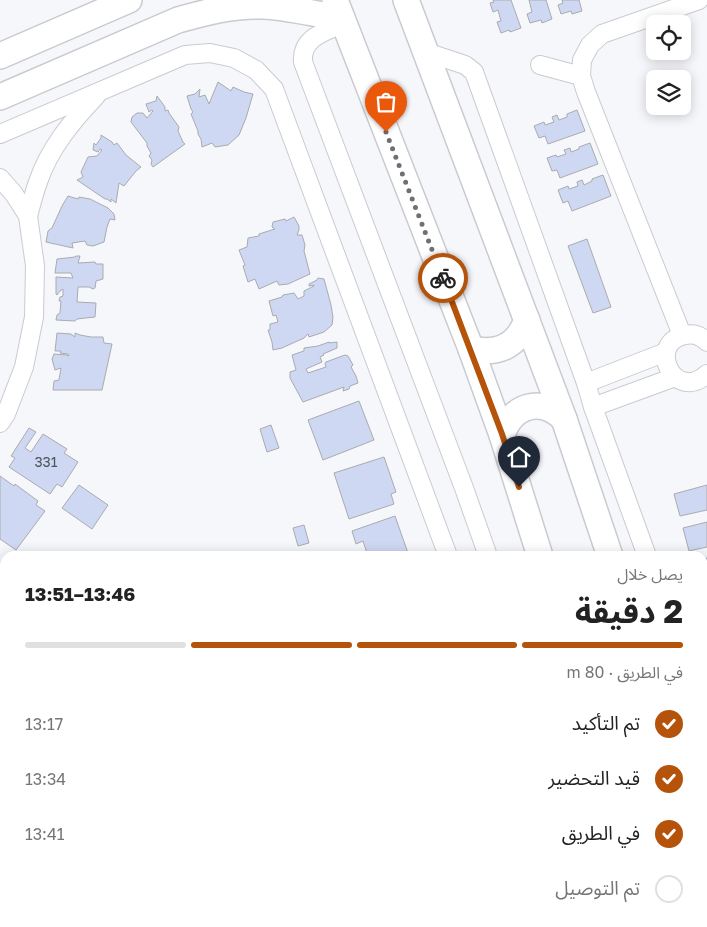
<!DOCTYPE html>
<html lang="ar">
<meta charset="utf-8">
<style>
body{margin:0;font-family:"Golos Text","Noto Sans Arabic",sans-serif;background:#f2f2f2;color:#222;direction:rtl;height:100vh;display:flex;flex-direction:column;font-size:19px;white-space:nowrap}
*{box-sizing:border-box;margin:0}
p{font-size:16px;color:#767676}
.icon{flex:none;width:28px;height:28px;fill:none;stroke:currentColor;stroke-width:2;stroke-linecap:round;stroke-linejoin:round}
.map{position:relative;flex:1;overflow:hidden;direction:ltr}
.panel{position:absolute;left:0px;top:551px;width:708px;height:376px;display:flex;flex-direction:column;background:#fff;border-radius:15px 15px 0 0;box-shadow:0 2px 12px #0003;direction:rtl}
.panel>*{flex:none}
.tools{position:absolute;left:646px;top:15px;display:grid;gap:10px}
.tools a{display:grid;place-items:center;width:45px;height:45px;border-radius:8px;background:#fff;box-shadow:0 2px 12px #0003;font-size:25px}
.pin{position:absolute;display:grid;place-items:center;width:42px;height:42px;color:#fff;margin:-51px -21px;border-radius:50% 50% 50% 0;rotate:-45deg;box-shadow:0 0 5px #0007}
.pin .icon{rotate:45deg}
.courier{position:absolute;display:grid;place-items:center;width:50px;height:50px;margin:-25px;border:4px solid #b45309;border-radius:50%;background:#fff;color:#222;box-shadow:0 1px 6px #0007}
.head em{font-style:normal;font-weight:700}
.head div{display:flex;flex-direction:column-reverse}
.head{display:flex;align-items:center;justify-content:space-between;height:85px;padding:0 25px}
h1{font-size:32px;font-weight:700;line-height:38px}
.bar{display:grid;grid-template-columns:repeat(4,1fr);gap:8px 5px;align-content:center;height:60px;padding:0 25px}
.bar i{height:6px;border-radius:4px;background:#e0e0e0}
.bar .selected{background:#b45309}
.bar p{grid-column:span 4}
ol{padding:0 25px;list-style:none}
li{display:flex;align-items:center;gap:15px;height:55px}
li p{margin-inline-start:auto}
li .icon{padding:5px;border-radius:50%;background:#b45309;color:#fff;stroke-width:4}
li:last-child{color:#767676}
li i{width:28px;height:28px;border:2px solid #e0e0e0;border-radius:50%}
.map>svg:first-child{display:block}
.building{fill:#cfd8f3;stroke:#aaabaf}
.lines{fill:none;stroke-linecap:round;stroke-linejoin:round}
.lane-casing{stroke:#cacbd0;stroke-width:11}
.street-casing{stroke:#cacbd0;stroke-width:20}
.secondary-casing{stroke:#cacbd0;stroke-width:28}
.lane{stroke:#fff;stroke-width:9}
.street{stroke:#fff;stroke-width:18}
.secondary{stroke:#fff;stroke-width:25}
.done{stroke:#6f7073;stroke-width:5;stroke-dasharray:0 9}
.route{stroke:#b45309;stroke-width:6}
.labels{text-anchor:middle;dominant-baseline:central;stroke-width:4;stroke-linejoin:round;paint-order:stroke}
.number-label{font-size:14px;fill:#51545c}
</style>
<div class="map">
<svg width="707" height="927" viewBox="0 0 707 927">
<rect width="100%" height="100%" fill="#f5f7fb"/>
<g class="building">
<polygon points="493,0 511,0 521,28 510,32 509,30 501,33 497,22 501,21 498,10 493,12 490,3 494,2"/>
<polygon points="529,0 546,0 552,19 542,23 541,20 530,23 527,14 532,12"/>
<polygon points="562,0 579,0 582,11 572,14 571,11 561,14 558,5 563,3"/>
<polygon points="218,82 231,91 233,87 244,92 253,94 246,118 239,135 228,145 215,147 212,143 202,147 201,139 198,134 198,131 191,114 193,112 191,109 187,96 195,94 200,89 199,97 205,95 209,104"/>
<polygon points="157,96 165,107 165,111 168,110 169,113 179,127 178,131 183,142 185,144 153,167 151,164 152,160 149,156 151,153 147,146 147,143 131,122 132,117 137,113 143,113 147,118 153,111 152,110 149,112 146,104 156,101"/>
<polygon points="577,110 585,131 548,144 545,136 539,138 534,126 544,122 545,125 554,122 552,117 557,115 559,120 567,117 567,114"/>
<polygon points="101,135 112,142 114,145 117,143 126,155 141,167 136,171 124,186 119,183 116,203 111,199 111,202 107,199 105,199 77,180 83,177 81,172 88,157 97,156 102,150 100,149 98,152 93,150 94,143 96,145 101,138"/>
<polygon points="590,143 598,164 560,178 557,170 552,171 547,158 556,155 557,157 566,154 564,150 570,148 571,152 579,149 579,147"/>
<polygon points="603,175 611,196 572,211 568,201 563,203 558,190 568,186 569,189 578,186 577,182 582,180 584,185 592,181 592,179"/>
<polygon points="68,196 78,199 79,197 90,199 108,208 114,214 115,220 110,219 107,227 104,242 93,246 87,245 85,241 72,243 73,248 46,242 48,231 52,228 62,206"/>
<polygon points="294,217 299,226 299,230 297,235 302,235 305,245 304,251 310,274 288,284 279,285 277,281 259,289 255,279 248,282 243,266 245,265 239,250 247,247 248,238 259,236 259,234 275,229 272,227 273,222 285,219 286,221"/>
<polygon points="587,239 611,307 593,313 568,246"/>
<polygon points="76,256 80,256 78,263 95,262 96,264 103,264 103,279 96,281 95,288 93,289 89,287 78,287 77,302 96,303 95,317 77,319 75,321 56,320 57,315 60,313 61,301 59,301 60,297 63,296 63,289 60,291 57,295 56,294 56,277 73,278 71,273 55,273 57,259 75,257"/>
<polygon points="318,278 324,279 331,305 333,317 332,325 324,332 309,337 308,334 304,338 282,348 273,350 272,342 268,330 270,330 270,324 278,322 276,315 273,316 269,301 282,297 283,295 294,293 298,299 304,296 304,291 314,286 314,285 309,286 309,284 317,280"/>
<polygon points="57,333 71,334 75,337 75,333 80,335 91,337 103,337 104,343 112,344 102,390 53,390 54,381 59,380 61,368 55,370 52,359 54,354 67,355 69,356 68,354 60,353 61,351 55,351"/>
<polygon points="329,342 329,343 337,342 337,348 323,354 324,355 320,357 322,362 306,369 308,373 326,367 325,364 326,362 345,355 348,356 353,365 351,367 356,376 358,383 350,386 349,389 343,391 344,387 303,402 290,378 290,372 296,370 292,355 304,351 304,348 318,346"/>
<polygon points="359,401 374,440 323,460 308,420"/>
<polygon points="271,425 279,448 267,452 260,429"/>
<polygon points="29,428 36,432 25,448 31,452 43,434 67,449 64,453 78,462 62,487 57,484 50,494 9,467 15,458 11,456"/>
<polygon points="384,457 396,492 391,494 394,504 349,519 334,473"/>
<polygon points="0,476 14,486 15,484 38,501 36,505 45,511 16,550 0,539"/>
<polygon points="79,485 108,505 92,529 62,508"/>
<polygon points="707,485 707,510 680,516 674,494"/>
<polygon points="395,516 409,556 368,556 363,541 356,544 352,531"/>
<polygon points="707,522 707,547 689,551 683,528"/>
<polygon points="304,525 309,543 298,546 293,528"/>
<polygon points="707,558 707,582 702,583 702,559"/>
<polygon points="707,594 707,619 702,602 702,595"/>
<polygon points="163,922 204,922 204,927 164,927 166,925"/>
</g>
<g class="lines">
<g class="lane-casing">
<polyline id="lane" points="702,799 705,787 707,784"/>
</g>
<g class="street-casing">
<g id="street">
<path d="M344,23C325,32 301,37 303,62L464,488L488,556"/>
<polyline points="426,52 465,65 474,72 586,383 593,407 647,556"/>
<polyline points="540,65 581,76"/>
<polyline points="0,134 185,55 210,53 234,58 256,70 274,89 448,556"/>
<polyline points="0,178 14,194 28,216 35,266 34,317 24,367 6,414 0,423"/>
<path d="M28,216C31,205 34,193 38,182C49,149 72,121 96,96"/>
<polyline points="682,335 586,92 581,76 582,60 590,45 602,34 699,0"/>
<path d="M707,342C701,336 694,333 686,335C645,342 674,404 707,374"/>
<polyline points="586,383 666,352"/>
<polyline points="593,407 675,377"/>
<polyline points="702,849 707,853"/>
<polyline points="506,927 506,922"/>
<polyline points="547,927 548,922"/>
</g>
</g>
<g class="secondary-casing">
<g id="secondary">
<polyline points="335,0 471,349 502,435 540,556"/>
<polyline points="406,0 564,419 610,556"/>
<polyline points="0,56 129,0"/>
<path d="M0,97L178,20C206,12 233,5 262,6C289,7 316,14 342,19"/>
<path d="M471,349C498,355 517,346 527,320"/>
<path d="M502,435C512,405 541,396 564,419"/>
<polyline points="599,927 599,922"/>
<polyline points="666,927 666,922"/>
</g>
</g>
<use href="#lane" class="lane"/>
<use href="#street" class="street"/>
<use href="#secondary" class="secondary"/>
</g>
<g class="lines">
<polyline class="done" points="386,132 443,278"/>
<polyline class="route" points="443,278 502,434 519,487"/>
</g>
<g class="labels">
<g class="number-label">
<text x="46" y="461">331</text>
</g>
</g>
</svg>
<div class="tools">
<a><svg class="icon" aria-label="locate" viewBox="0 0 24 24"><circle cx="12" cy="12" r="6"/><path d="M12 2v4M12 18v4M2 12h4M18 12h4"/></svg></a>
<a><svg class="icon" aria-label="layers" viewBox="0 0 24 24"><path d="M12 4l9 5-9 5-9-5zM3 14l9 5 9-5"/></svg></a>
</div>
<div class="pin" style="left:386px;top:132px;background:#ea580c"><svg class="icon" aria-label="bag" viewBox="0 0 24 24"><path d="M5 8h14l-1 12H6zM9 8a3 3 0 0 1 6 0"/></svg></div>
<div class="pin" style="left:519px;top:487px;background:#1f2937"><svg class="icon" aria-label="home" viewBox="0 0 24 24"><path d="M3 11l9-7 9 7M6 9v11h12V9"/></svg></div>
<div class="courier" style="left:443px;top:278px"><svg class="icon" aria-label="bike" viewBox="0 0 24 24"><circle cx="6" cy="16" r="4"/><circle cx="18" cy="16" r="4"/><path d="M6 16l4-8h5l3 8M10 8l3 8H6M13 5h3"/></svg></div>
<section class="panel">
<div class="head"><div><h1>2 دقيقة</h1><p>يصل خلال</p></div><em>13:46–13:51</em></div>
<div class="bar"><i class="selected"></i><i class="selected"></i><i class="selected"></i><i></i><p>في الطريق · 80 m</p></div>
<ol>
<li><svg class="icon" aria-label="check" viewBox="0 0 24 24"><path d="M5 12l5 5 9-10"/></svg>تم التأكيد<p>13:17</p></li>
<li><svg class="icon" aria-label="check" viewBox="0 0 24 24"><path d="M5 12l5 5 9-10"/></svg>قيد التحضير<p>13:34</p></li>
<li><svg class="icon" aria-label="check" viewBox="0 0 24 24"><path d="M5 12l5 5 9-10"/></svg>في الطريق<p>13:41</p></li>
<li><i></i>تم التوصيل</li>
</ol>
</section>
</div>
